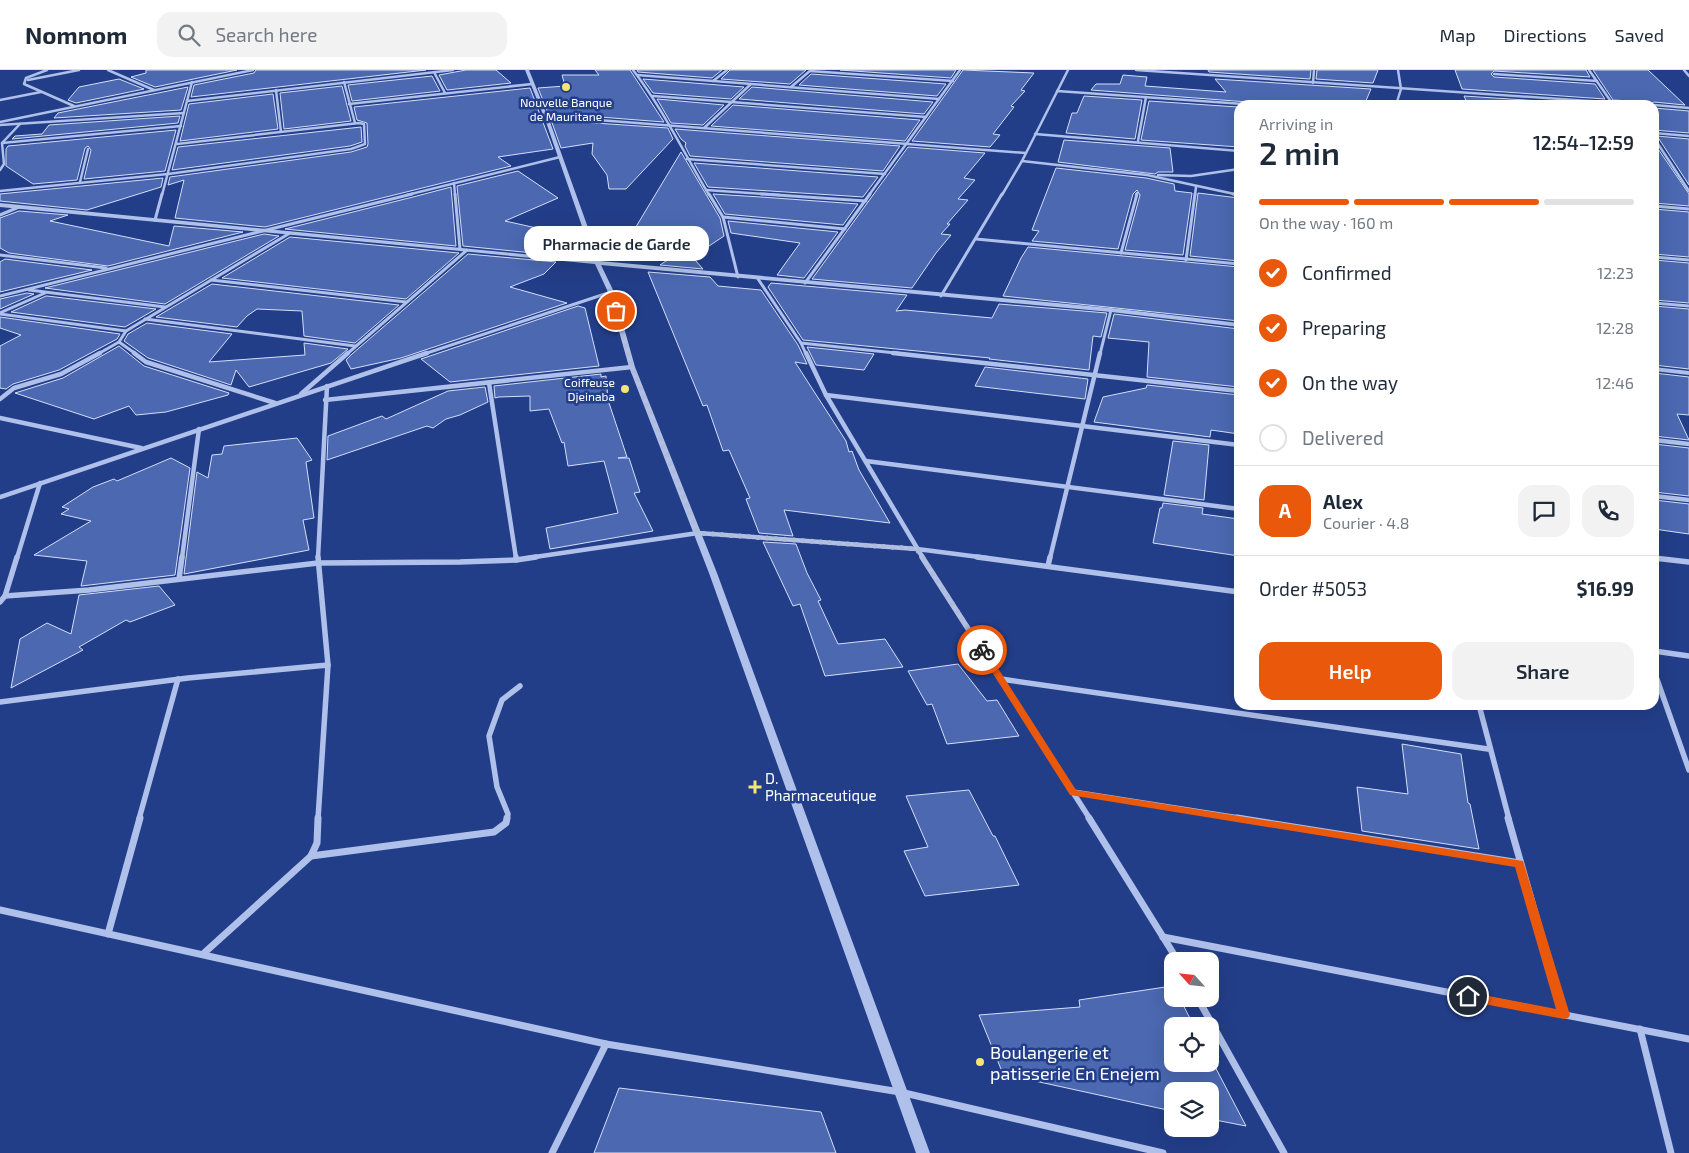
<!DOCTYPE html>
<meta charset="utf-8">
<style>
body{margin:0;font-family:"Exo 2",sans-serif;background:#f2f2f3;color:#1f2937;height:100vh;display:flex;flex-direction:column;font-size:19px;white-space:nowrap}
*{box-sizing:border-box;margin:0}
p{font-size:16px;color:#747a83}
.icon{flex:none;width:28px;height:28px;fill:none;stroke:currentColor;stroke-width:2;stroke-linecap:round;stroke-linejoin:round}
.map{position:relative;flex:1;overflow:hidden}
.sheet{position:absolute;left:1234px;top:30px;width:425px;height:610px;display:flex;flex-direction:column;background:#fff;border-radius:15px;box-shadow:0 5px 20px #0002}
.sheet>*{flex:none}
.needle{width:32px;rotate:297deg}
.fabs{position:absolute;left:1164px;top:882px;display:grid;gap:10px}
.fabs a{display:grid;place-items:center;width:55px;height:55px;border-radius:10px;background:#fff;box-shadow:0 5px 20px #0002;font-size:25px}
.pin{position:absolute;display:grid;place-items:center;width:42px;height:42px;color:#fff;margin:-21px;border:2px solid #fff;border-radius:50%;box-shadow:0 1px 5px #0007}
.courier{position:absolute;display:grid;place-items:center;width:50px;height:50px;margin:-25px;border:4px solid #ea580c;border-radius:50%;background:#fff;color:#222;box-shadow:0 1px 6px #0007}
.bubble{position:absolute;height:35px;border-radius:15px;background:#fff;box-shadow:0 5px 20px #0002;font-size:16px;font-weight:600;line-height:35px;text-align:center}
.summary em{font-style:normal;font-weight:600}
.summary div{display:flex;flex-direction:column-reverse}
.summary{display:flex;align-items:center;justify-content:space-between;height:85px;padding:0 25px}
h1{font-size:32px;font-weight:600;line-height:38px}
.bar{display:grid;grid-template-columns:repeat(4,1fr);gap:8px 5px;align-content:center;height:60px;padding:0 25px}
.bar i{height:6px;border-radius:4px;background:#e0e1e3}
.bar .active{background:#ea580c}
.bar p{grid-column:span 4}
.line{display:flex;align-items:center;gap:12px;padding:0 25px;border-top:1px solid #e0e1e3}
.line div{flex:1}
.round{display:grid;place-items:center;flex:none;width:52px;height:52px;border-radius:15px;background:#f2f2f3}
ol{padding:0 25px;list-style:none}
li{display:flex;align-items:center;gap:15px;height:55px}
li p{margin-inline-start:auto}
li .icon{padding:5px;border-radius:50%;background:#ea580c;color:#fff;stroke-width:4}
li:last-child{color:#747a83}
li i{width:28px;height:28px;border:2px solid #e0e1e3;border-radius:50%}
.action{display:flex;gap:10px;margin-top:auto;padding:10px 25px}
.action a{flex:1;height:58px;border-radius:15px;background:#ea580c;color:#fff;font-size:20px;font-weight:600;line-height:58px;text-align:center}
.action a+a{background:#f2f2f3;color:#1f2937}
header{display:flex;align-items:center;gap:30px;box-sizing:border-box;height:70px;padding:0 25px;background:#fff;border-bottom:1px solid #e0e1e3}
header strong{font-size:24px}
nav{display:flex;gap:28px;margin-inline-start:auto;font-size:18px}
.search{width:350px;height:45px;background:#f2f2f3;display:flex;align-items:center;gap:12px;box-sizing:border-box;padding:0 18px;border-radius:15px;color:#747a83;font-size:19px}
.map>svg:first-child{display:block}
.building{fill:#4b68b1;stroke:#d4def7}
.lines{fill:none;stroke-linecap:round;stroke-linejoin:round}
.minor-far4{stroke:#afc0ea;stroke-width:2.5}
.minor-far3{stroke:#afc0ea;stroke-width:3}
.minor-far2{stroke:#afc0ea;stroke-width:4.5}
.minor-far1{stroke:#afc0ea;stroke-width:5.5}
.minor{stroke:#afc0ea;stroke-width:7}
.tertiary{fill:#afc0ea;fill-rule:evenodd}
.route{fill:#ea580c}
.done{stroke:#b2bbd6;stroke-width:5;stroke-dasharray:0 9}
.poi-dot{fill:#f5e572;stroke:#233e89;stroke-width:2}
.labels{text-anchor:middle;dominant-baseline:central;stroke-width:5;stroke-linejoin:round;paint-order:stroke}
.far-poi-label{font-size:12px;fill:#fff;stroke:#233e89}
.poi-label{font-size:15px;fill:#fff;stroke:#233e89;text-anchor:start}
.near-poi-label{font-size:18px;fill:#fff;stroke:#233e89;text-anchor:start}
</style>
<header>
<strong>Nomnom</strong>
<div class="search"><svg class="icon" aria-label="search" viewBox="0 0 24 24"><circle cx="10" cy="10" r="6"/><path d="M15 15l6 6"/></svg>Search here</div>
<nav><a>Map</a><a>Directions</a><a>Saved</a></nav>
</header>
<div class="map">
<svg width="1689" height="1083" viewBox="0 0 1689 1083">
<rect width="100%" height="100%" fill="#233e89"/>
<g class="building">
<polygon points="146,0 237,0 155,17 131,7 146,3"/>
<polygon points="256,0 426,0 191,27 194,15 254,3"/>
<polygon points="466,0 496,0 511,13 447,20 439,5"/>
<polygon points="595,0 630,0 664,52 548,43 538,18 565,16 562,5 599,5"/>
<polygon points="637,0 722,0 712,8 638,2"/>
<polygon points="730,0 806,0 790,14 721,9"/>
<polygon points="840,0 956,0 951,8"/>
<polygon points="963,0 1034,3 1021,20 1025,21 1011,36 1014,37 993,64 1000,65 990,77 912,71"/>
<polygon points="1208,0 1311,0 1310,9 1209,2"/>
<polygon points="1317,0 1378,0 1373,13 1316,9"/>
<polygon points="1455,0 1586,0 1590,7 1494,1 1491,4 1494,7 1595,14 1605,29 1462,19"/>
<polygon points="1593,0 1648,0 1685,35 1654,32 1651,34 1648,32 1613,30"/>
<polygon points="811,4 946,14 937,26 799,15"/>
<polygon points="1123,5 1147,7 1145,16 1226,22 1215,9 1371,19 1365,33 1352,32 1352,35 1287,35 1091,20 1096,14 1120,14"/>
<polygon points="432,6 440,21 352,31 348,15"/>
<polygon points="119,9 144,19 76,33 68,30 79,17"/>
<polygon points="643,9 744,17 731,29 653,23"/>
<polygon points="342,16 351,51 284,59 280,23"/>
<polygon points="188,17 181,40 54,48 58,43"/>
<polygon points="752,17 933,32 924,44 739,29"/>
<polygon points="530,18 553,79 498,87 511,96 265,157 175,148 184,110 168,115 170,107 351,82 367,77 368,74 367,53 357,50 354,37"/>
<polygon points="273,24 278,59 180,71 189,34"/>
<polygon points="1084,26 1142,30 1135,69 1066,63 1072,43 1077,43"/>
<polygon points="1464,26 1602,35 1468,35"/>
<polygon points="657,29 724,35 703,55 671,53"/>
<polygon points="1149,31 1238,37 1239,77 1141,70"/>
<polygon points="733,35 920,50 905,71 711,56"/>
<polygon points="1654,38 1689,41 1689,63 1654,60"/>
<polygon points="180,46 178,53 12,69 15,66 42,64 49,55"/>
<polygon points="551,50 668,58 673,69 626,119 609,119 607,105 592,84 593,73 561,78"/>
<polygon points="361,57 362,72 350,76 172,100 178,77"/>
<polygon points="675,59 900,76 883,101 690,86 685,76 686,73 681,69"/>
<polygon points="176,60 165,101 84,109 91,80 88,76 85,78 77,110 33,114 6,96 6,79 8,76"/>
<polygon points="1657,66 1689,69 1689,115"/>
<polygon points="1064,70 1170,78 1173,102 1158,102 1155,104 1058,92"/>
<polygon points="1654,73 1689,124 1689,136 1654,133"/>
<polygon points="908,77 985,83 964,108 975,110 958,129 968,130 947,154 950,154 941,164 951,165 936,183 912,218 812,209"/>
<polygon points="681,82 720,148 724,166 700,182 688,182 703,199 660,195 681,181 622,180"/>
<polygon points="694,93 878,107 863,127 708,117"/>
<polygon points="1056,98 1146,108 1174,114 1175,121 1192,123 1183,185 1125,180 1140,125 1137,120 1133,124 1118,179 1032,171 1039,161 1032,160"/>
<polygon points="518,101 558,128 505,151 559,163 563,186 463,176 457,116"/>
<polygon points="163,108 161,117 87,140 0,131 0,124"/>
<polygon points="451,117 456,176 285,159 413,127"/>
<polygon points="1198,123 1239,128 1239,191 1190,186"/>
<polygon points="713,124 761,127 858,134 843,155 725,144"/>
<polygon points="1654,139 1689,142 1689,187 1654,184"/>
<polygon points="19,141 68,145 50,151 169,176 174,156 243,162 108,196 9,183 0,178 0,148"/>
<polygon points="728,151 838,162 804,208 777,205 800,173 731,163"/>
<polygon points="264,164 279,166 165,234 45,218"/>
<polygon points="290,167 459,183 406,229 222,208"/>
<polygon points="1028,177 1239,197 1239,251 1003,226 1021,188"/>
<polygon points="468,184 556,192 544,204 510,217 567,233 401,288 351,299 346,290 352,284"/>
<polygon points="5,189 92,200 0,222 0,192"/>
<polygon points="1654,190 1689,193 1689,233 1654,230"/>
<polygon points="648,202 710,207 718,216 761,220 798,275 807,294 795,292 846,371 849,382 852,381 859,400 890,453 784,440 793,466 759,463 746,429 750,428 729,380 723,381 707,335 703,336"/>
<polygon points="771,213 907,225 896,241 905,240 992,248 999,234 1107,243 1101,267 1093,266 1089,300 989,289 990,288 803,270 768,217"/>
<polygon points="212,214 399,235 355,273 304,266 302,241 257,239 247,246 237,257 156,247"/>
<polygon points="27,223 34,224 0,239 0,229"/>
<polygon points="46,226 47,226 156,239 125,257 11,242"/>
<polygon points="578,236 585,238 599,296 450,312 421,289"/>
<polygon points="1654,236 1689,239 1689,299 1654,295"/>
<polygon points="1114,244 1239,259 1239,317 1147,307 1149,272 1108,268"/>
<polygon points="0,247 120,264 117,269 59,300 13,314 6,319 0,318 0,276 21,265 0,258"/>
<polygon points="147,253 232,264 209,292 305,285 304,273 348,279 331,293 249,317 236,300 231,315 148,288 124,271 128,264"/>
<polygon points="119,276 144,296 229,323 228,325 166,342 136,345 129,336 94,349 15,323 63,308"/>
<polygon points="807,277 874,284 864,300 816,295"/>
<polygon points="985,297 1088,309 1085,329 975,316"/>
<polygon points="1654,303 1689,307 1689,345 1677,344 1689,370 1654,366"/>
<polygon points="601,304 601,307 606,306 608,330 627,387 618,388 629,388 640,422 634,423 653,461 550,479 546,458 618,443 604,391 568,396 564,372 562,373 549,339 530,341 530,326 499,327 495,328 494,316"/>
<polygon points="1147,315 1239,325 1239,364 1211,360 1210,367 1094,352 1103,327 1146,318"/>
<polygon points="485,317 488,332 460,345 446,349 433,358 427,356 327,390 328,366 382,346 386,349 448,321"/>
<polygon points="297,368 312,390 306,392 314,448 303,450 309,480 184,504 197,402 208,408 212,385 222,384 224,376"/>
<polygon points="1173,371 1209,375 1204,430 1164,425"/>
<polygon points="1654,374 1689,378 1689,426 1654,422"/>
<polygon points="171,388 190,398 175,505 81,516 87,491 34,485 91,451 61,444 69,439 62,437 93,417 114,409 117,411"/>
<polygon points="1654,430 1689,434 1689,464 1654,459"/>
<polygon points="1163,433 1203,438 1202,444 1239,449 1239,486 1153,473 1160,438 1162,438"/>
<polygon points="763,472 796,474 807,503 821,530 818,531 838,574 885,569 903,597 825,606 800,534 793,536"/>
<polygon points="159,516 175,535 130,552 126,550 79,577 83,580 11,618 20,569 47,553 71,564 79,525"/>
<polygon points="958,594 987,631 997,630 1019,666 947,674 932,634 927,635 908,601"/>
<polygon points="1402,674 1461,684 1468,733 1470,734 1479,779 1362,761 1357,717 1408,724"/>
<polygon points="969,720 993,766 995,766 1019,815 925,826 904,781 928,777 906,726"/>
<polygon points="1172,916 1172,929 1180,929 1194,956 1172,956 1172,994 1210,994 1210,987 1246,1056 1210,1049 1210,1021 1172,1021 1172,1041 1003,1004 979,945 1080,937 1079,930"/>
<polygon points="619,1018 821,1042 836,1083 594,1083"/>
</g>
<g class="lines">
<g class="minor-far4">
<polyline points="47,0 26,8 24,14 74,36"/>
<polyline points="108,0 154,20"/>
<path d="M633,0C663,39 684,83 709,125"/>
<polyline points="1136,0 1648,35"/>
<polyline points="1589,0 1612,33"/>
<polyline points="1684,0 1689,6"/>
<polyline points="810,1 953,11"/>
<polyline points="434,2 445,23"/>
<polyline points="1494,4 1597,11"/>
<polyline points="637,5 939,29"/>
<polyline points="28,10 79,0"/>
<polyline points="713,11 727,0"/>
<polyline points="344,12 355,53"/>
<polyline points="1313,13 1314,0"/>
<polyline points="791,17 811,0"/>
<polyline points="276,20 281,62"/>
<polyline points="1057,21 1258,35"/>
<polyline points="653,26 926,47"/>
<polyline points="0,30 41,22"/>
<polyline points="187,31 453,0"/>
<polyline points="349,34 532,14"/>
<polyline points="1396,35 1401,19 1398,0"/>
<polyline points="1654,35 1689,38"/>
<polyline points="546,46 1026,83"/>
<polyline points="0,52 253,0"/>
<polyline points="0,55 184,43"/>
<polyline points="704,58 751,14"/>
<polyline points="1654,63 1689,66"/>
<polyline points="1035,64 1239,81"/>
<polyline points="1654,68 1689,121"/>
<polyline points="1138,71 1146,27"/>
<polyline points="2,73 181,56"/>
<polyline points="687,89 885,104"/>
<polyline points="1022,91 1147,105 1239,125"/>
<polyline points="0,100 4,94 2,73 20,54"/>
<polyline points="1158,105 1191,106 1239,99"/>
<polyline points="80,112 88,79"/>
<polyline points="454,113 455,125"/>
<polyline points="706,120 780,125"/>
<polyline points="0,121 168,104 351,79 365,74 364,54 359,53 177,74"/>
<polyline points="162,125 192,12"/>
<polyline points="407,125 560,87"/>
<polyline points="869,125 960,0"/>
<polyline points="1002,125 1022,91 1068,0"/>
<polyline points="1136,125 1137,123"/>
<polyline points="1195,125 1196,117"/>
</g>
<g class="minor-far3">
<polyline points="455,124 460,179"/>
<polyline points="709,124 723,147 738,207"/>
<polyline points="761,124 866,131"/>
<polyline points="1233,124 1239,125"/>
<polyline points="1654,136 1689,139"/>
<polyline points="0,145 19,137"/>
<polyline points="723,147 845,159"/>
<polyline points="155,150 162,124"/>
<polyline points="976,169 1239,194"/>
<polyline points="1121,183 1137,124"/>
<polyline points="0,185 106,198"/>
<polyline points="1654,187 1689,190"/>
<polyline points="1186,190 1195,124"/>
<polyline points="758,209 801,273 806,284"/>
<polyline points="211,210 406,232"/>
<polyline points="805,213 870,124"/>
<polyline points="29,220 165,237"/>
<polyline points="0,226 412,124"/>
<polyline points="941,226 1002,124"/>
<polyline points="1654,233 1689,236"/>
<polyline points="0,243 45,223"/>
<polyline points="0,244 126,261"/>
<polyline points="145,249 355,276"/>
<polyline points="801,273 905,284"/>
<polyline points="98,284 119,272"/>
<polyline points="136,284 119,272 126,261 290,163"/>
<polyline points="347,284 467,180"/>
<polyline points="424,284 611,222"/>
<polyline points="1100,284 1111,240"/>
</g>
<g class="minor-far2">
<polyline points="134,283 146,292 275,333"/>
<polyline points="806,283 826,325 923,488"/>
<polyline points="893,283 1239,321"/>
<polyline points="489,313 516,488"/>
<polyline points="301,324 348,283"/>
<polyline points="826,325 1239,375"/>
<polyline points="0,329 14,318 61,304 100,283"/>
<polyline points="325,330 632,297"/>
<polyline points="0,348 141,378"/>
<polyline points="1654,370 1689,374"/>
<polyline points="866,391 1239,439"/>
<polyline points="1654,426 1689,430"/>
<polyline points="0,427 427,283"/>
<polyline points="17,488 40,413"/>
<polyline points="182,488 199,359"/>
<polyline points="318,488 327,316"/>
<polyline points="528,488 698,463 917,479 987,488"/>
<polyline points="1050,488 1100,283"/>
<polyline points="1654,488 1657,488"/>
</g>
<g class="minor-far1">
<polyline points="318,487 328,595"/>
<polyline points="516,487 516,490"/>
<polyline points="922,487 1090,749"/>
<polyline points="977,487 1239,522"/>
<polyline points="1654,488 1689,492"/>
<polyline points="1048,496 1050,487"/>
<polyline points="179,509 182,487"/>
<polyline points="5,526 89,520 318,493 460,492 516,490 536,487"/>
<polyline points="0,532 5,526 17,487"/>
<polyline points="1654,581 1689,586"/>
<polyline points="1654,601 1689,700"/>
<polyline points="1001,609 1488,679"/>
<polyline points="0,632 188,608 328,595 318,749"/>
<polyline points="1479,635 1509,749"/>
<polyline points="1073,722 1245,749"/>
<polyline points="139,749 178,609"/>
<polyline points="507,749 508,744 497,717 489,666 502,630 520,616"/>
</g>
<g class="minor">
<polyline points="1089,748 1178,891"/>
<polyline points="1237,748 1520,793"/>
<polyline points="1508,748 1564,945"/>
<polyline points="311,786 494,762 506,753 507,748"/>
<polyline points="0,840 606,974 900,1022 1163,1083"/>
<polyline points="108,864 140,748"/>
<polyline points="1163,867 1689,969"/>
<polyline points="203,884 311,786 317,773 318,748"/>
<polyline points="1198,929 1284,1083"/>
<polyline points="1640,959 1671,1083"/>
<polyline points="552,1083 606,974"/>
</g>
<g class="tertiary">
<polygon points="525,0 529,0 550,52 600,191 1111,238 1239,253 1239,257 1111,242 601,195 614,222 635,297 717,503 930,1083 916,1083 709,503 629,297 608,222 595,194 0,137 0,133 594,191 546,52"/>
<polygon points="1654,297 1689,301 1689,305 1654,301"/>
</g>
</g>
<polygon class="route" points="979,578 985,578 1076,720 1523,791 1570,945 1568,948 1564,949 1468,931 1463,926 1468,922 1556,939 1515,797 1070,725 978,580"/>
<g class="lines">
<polyline class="done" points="616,241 632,297 698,463 917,479 982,580"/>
</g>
<g class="poi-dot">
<circle cx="566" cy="17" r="5"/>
<circle cx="625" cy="319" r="5"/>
<path d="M752.5 709.5h5v5h5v5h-5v5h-5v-5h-5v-5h5z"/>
<circle cx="980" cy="992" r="5"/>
</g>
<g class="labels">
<g class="far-poi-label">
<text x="566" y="32">Nouvelle Banque<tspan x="566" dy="14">de Mauritane</tspan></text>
<text x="615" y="312" text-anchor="end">Coiffeuse<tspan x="615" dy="14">Djeinaba</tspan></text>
</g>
<g class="poi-label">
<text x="765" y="708">D.<tspan x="765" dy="17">Pharmaceutique</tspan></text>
</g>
<g class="near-poi-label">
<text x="990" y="982">Boulangerie et<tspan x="990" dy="21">patisserie En Enejem</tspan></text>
</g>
</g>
</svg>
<div class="fabs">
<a><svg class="needle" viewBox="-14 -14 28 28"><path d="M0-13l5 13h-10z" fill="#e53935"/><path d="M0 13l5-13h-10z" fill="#747a83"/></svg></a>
<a><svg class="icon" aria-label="locate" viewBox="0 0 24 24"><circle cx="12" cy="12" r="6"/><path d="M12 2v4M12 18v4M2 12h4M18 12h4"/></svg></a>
<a><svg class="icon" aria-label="layers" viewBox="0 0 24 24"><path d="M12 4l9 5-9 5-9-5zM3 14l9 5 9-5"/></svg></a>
</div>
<div class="pin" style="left:616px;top:241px;background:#ea580c"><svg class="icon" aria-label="bag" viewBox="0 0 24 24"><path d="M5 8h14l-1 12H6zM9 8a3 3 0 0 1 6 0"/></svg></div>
<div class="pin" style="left:1468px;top:926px;background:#1f2937"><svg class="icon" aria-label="home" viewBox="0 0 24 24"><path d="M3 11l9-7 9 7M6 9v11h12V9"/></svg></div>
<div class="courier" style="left:982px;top:580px"><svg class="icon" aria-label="bike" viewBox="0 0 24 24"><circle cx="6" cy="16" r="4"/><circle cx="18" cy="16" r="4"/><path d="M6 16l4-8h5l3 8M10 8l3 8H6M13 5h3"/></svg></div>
<div class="bubble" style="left:524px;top:156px;width:185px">Pharmacie de Garde</div>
<section class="sheet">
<div class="summary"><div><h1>2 min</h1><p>Arriving in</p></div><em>12:54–12:59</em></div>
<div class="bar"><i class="active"></i><i class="active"></i><i class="active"></i><i></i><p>On the way · 160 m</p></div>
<ol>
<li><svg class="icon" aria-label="check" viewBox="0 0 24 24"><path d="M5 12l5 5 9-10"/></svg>Confirmed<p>12:23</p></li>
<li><svg class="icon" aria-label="check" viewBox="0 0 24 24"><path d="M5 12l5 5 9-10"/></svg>Preparing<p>12:28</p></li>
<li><svg class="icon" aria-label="check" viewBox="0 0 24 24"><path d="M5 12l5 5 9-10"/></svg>On the way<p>12:46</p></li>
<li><i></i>Delivered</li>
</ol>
<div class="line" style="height:90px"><b class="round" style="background:#ea580c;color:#fff">A</b><div><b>Alex</b><p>Courier · 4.8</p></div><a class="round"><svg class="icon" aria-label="chat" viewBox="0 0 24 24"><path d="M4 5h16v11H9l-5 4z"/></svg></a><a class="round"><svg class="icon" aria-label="phone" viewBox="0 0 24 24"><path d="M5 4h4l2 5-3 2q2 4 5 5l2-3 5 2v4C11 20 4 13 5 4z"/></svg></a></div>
<div class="line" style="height:65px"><div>Order #5053</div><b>$16.99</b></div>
<div class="action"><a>Help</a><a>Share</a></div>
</section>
</div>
